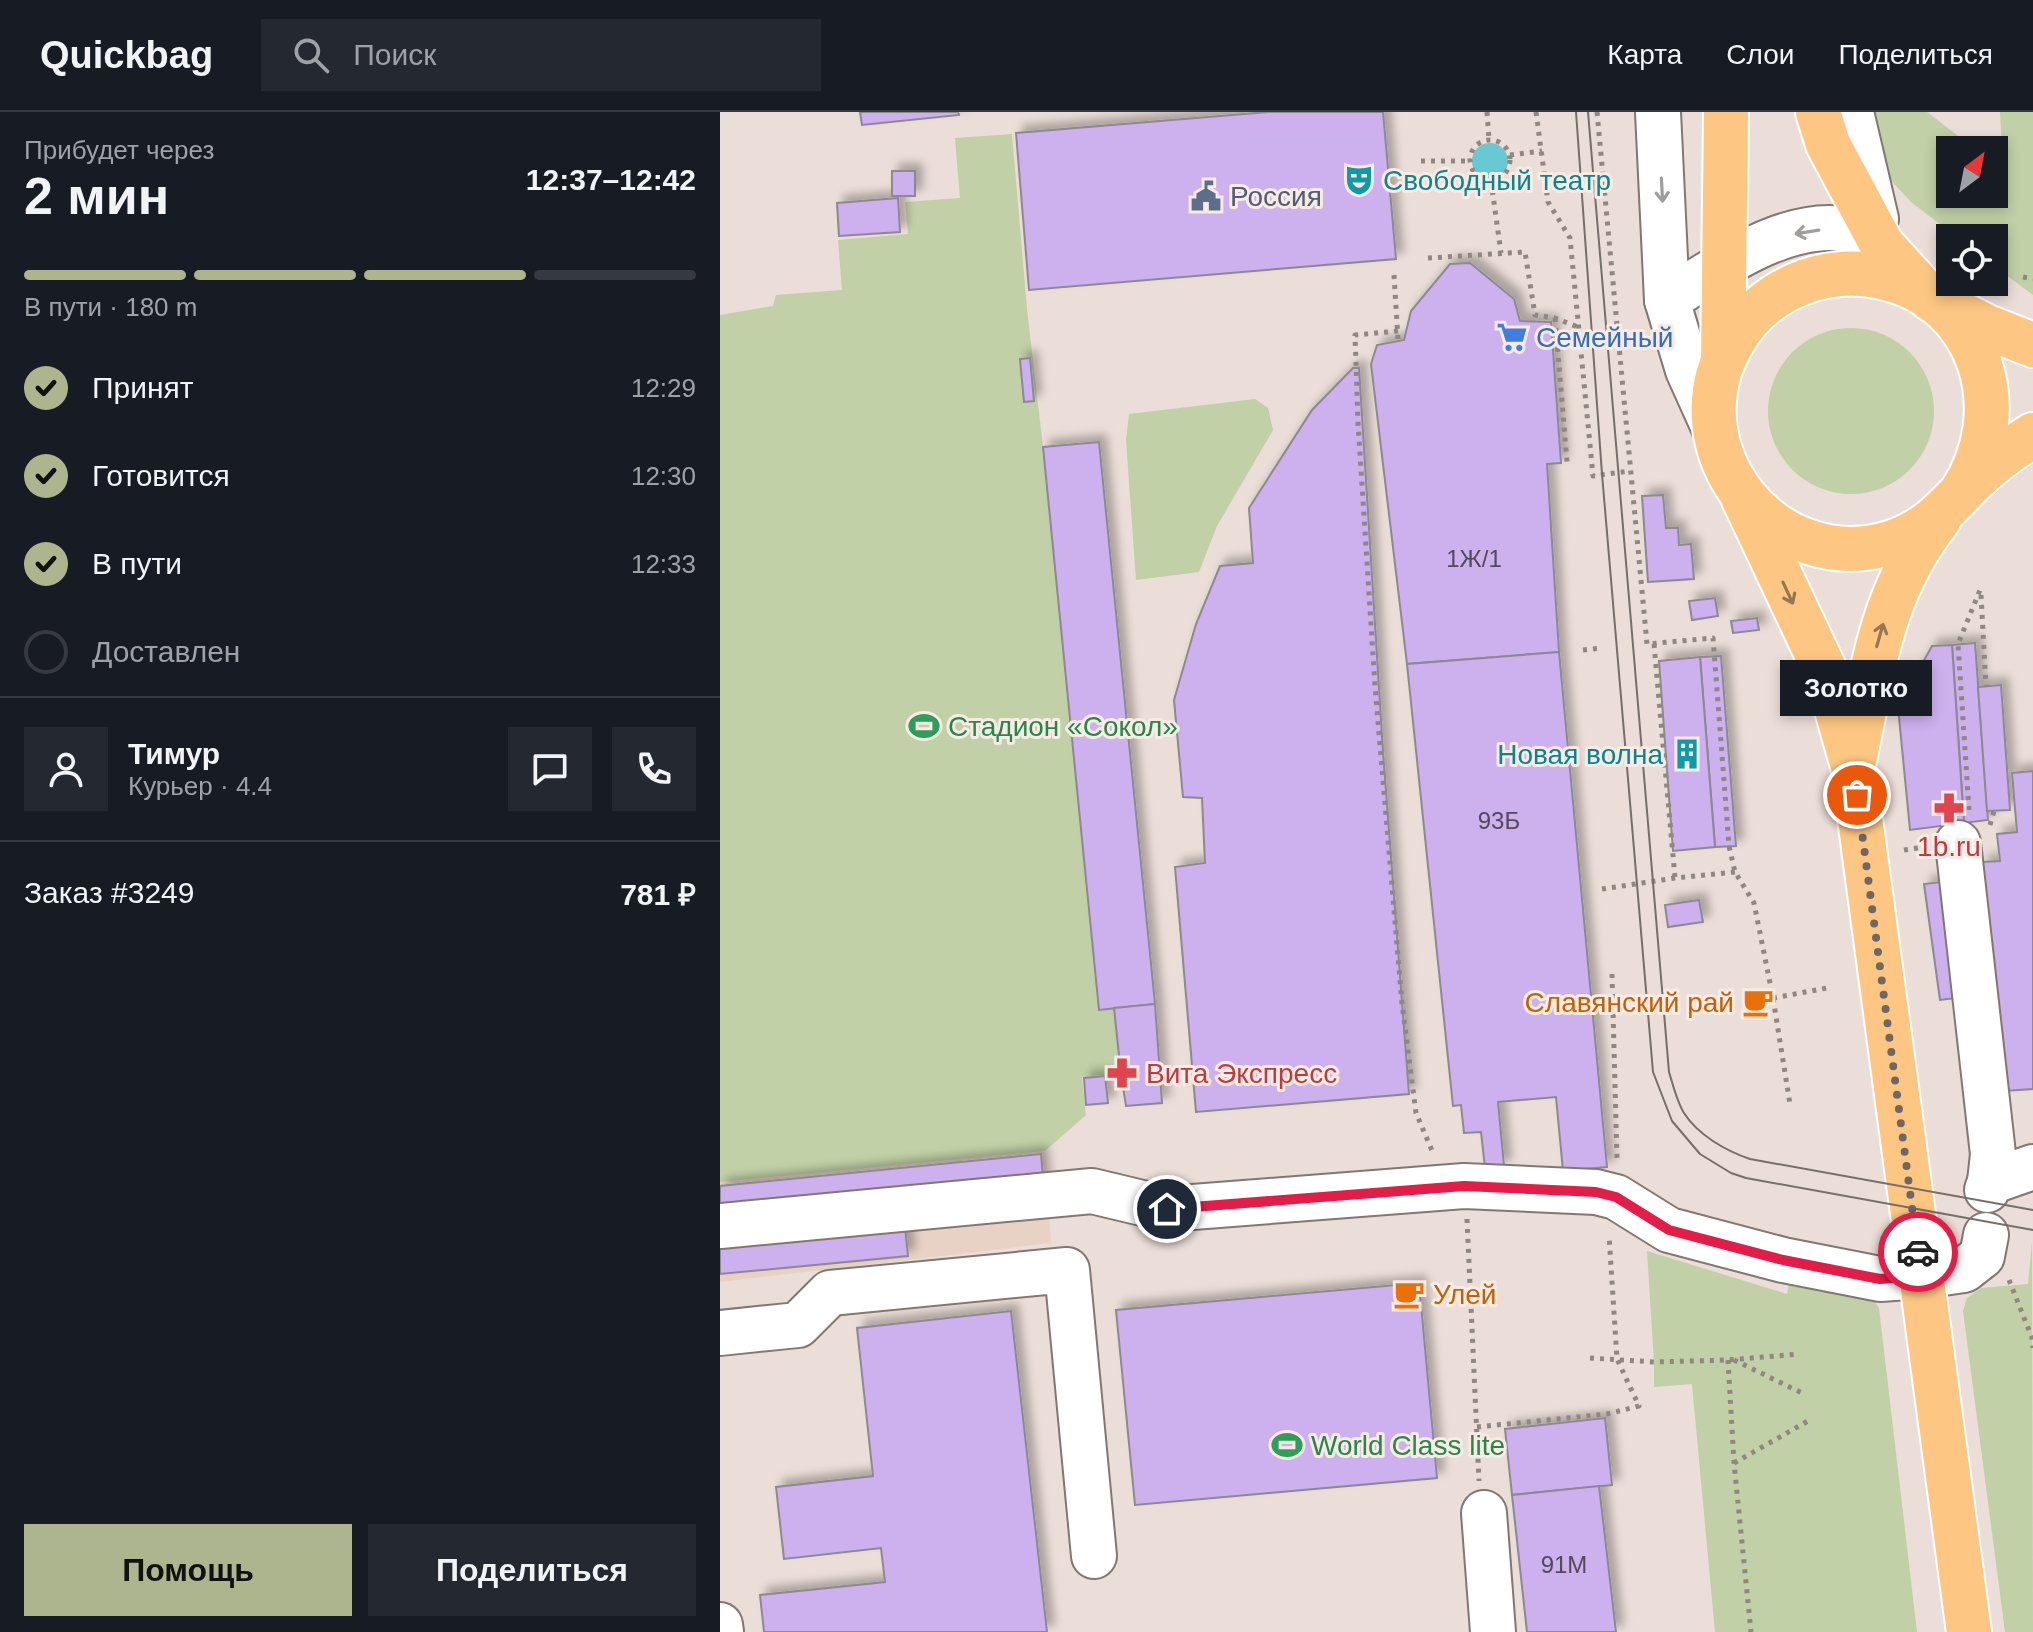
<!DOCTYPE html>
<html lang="ru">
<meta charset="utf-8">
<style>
body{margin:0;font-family:Arial,sans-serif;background:#242831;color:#f1f3f6;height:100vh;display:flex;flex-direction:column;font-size:30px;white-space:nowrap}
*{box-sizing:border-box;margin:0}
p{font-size:26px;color:#9ea1a6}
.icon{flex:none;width:44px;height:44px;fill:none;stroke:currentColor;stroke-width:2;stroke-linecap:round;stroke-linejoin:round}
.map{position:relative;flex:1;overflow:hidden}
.side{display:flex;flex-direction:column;background:#171b24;width:720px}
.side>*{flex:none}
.needle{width:52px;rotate:32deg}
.buttons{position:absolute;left:1216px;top:24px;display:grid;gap:16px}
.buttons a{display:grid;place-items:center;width:72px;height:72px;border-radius:0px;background:#171b24;box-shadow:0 4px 12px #0003;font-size:40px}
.pin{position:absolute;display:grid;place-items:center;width:68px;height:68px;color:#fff;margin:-34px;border:4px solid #fff;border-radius:50%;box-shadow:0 2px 8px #0007}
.courier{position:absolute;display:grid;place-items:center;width:80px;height:80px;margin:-40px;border:6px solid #e11d48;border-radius:50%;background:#fff;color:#222;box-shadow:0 2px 10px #0007}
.bubble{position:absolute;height:56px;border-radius:0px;background:#171b24;box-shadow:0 4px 12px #0003;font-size:26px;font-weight:700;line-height:56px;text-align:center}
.head em{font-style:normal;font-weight:700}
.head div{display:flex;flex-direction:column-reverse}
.head{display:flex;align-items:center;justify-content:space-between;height:136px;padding:0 24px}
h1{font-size:52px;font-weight:700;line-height:60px}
.bar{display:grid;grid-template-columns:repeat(4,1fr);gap:12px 8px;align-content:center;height:96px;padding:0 24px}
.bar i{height:10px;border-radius:6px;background:#363941}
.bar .on{background:#adb58f}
.bar p{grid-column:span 4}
.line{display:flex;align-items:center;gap:20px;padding:0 24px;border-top:2px solid #363941}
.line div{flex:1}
.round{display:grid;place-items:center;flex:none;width:84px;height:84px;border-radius:0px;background:#242831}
ol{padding:0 24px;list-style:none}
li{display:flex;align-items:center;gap:24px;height:88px}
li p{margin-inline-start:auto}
li .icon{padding:8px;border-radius:50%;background:#adb58f;color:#111;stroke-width:4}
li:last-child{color:#9ea1a6}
li i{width:44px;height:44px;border:4px solid #363941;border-radius:50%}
.action{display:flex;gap:16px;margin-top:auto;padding:16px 24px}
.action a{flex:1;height:92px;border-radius:0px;background:#adb58f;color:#111;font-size:32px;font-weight:700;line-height:92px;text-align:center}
.action a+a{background:#242831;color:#f1f3f6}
header{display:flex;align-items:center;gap:48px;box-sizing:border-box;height:112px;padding:0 40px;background:#171b24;border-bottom:2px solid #363941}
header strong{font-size:38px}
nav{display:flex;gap:44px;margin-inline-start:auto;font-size:28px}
.search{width:560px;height:72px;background:#242831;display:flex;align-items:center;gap:20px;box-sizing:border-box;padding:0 28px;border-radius:0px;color:#9ea1a6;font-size:30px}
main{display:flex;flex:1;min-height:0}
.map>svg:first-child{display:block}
.industrial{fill:#e8d2c5}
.green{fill:#c1d0a6;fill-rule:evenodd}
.water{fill:#69c9d2}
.building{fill:#cdb0ee;stroke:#8d8893;stroke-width:2;filter:url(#shadow)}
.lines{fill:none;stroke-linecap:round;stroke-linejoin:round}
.minor-casing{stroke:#827771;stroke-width:48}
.major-casing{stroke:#fff;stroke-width:48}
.path{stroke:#908783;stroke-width:5;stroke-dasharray:4 6;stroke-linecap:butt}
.minor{stroke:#fff;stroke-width:44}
.major{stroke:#fdc783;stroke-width:44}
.tram{stroke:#766e6a;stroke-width:2}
.oneway{stroke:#a09e9d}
.oneway2{stroke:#947754}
.done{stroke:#6f6763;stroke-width:8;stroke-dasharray:0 14.4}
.route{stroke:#e11d48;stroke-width:10}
.labels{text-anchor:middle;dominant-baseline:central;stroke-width:6;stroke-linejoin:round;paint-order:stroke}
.number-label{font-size:24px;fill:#544957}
.culture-label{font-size:28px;fill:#0d838f;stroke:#f8ebe4;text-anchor:start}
.service-label{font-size:28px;fill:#4e5e75;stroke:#f8ebe4;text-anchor:start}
.shop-label{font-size:28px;fill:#366cbe;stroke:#f8ebe4;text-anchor:start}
.leisure-label{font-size:28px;fill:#27864d;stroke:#f8ebe4;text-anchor:start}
.health-label{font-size:28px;fill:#be3a42;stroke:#f8ebe4}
.food-label{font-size:28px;fill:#c56008;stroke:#f8ebe4;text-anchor:end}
</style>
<header>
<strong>Quickbag</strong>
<div class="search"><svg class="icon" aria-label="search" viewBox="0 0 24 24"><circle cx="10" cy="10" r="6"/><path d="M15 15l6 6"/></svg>Поиск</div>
<nav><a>Карта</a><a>Слои</a><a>Поделиться</a></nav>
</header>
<main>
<section class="side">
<div class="head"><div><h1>2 мин</h1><p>Прибудет через</p></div><em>12:37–12:42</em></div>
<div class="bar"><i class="on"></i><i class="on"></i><i class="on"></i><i></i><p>В пути · 180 m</p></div>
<ol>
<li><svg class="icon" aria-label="check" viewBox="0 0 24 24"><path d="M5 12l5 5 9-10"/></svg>Принят<p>12:29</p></li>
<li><svg class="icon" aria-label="check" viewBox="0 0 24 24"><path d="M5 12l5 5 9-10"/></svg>Готовится<p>12:30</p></li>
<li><svg class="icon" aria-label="check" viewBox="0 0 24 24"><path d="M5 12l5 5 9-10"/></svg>В пути<p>12:33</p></li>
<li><i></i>Доставлен</li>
</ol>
<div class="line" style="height:144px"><a class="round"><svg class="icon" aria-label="person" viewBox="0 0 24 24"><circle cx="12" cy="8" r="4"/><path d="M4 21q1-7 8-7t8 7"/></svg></a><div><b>Тимур</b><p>Курьер · 4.4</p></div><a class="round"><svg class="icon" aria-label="chat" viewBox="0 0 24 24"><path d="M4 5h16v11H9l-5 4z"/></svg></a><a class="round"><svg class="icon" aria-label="phone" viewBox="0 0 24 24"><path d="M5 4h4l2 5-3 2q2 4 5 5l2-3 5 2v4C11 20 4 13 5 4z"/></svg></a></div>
<div class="line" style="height:104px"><div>Заказ #3249</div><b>781 ₽</b></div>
<div class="action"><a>Помощь</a><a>Поделиться</a></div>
</section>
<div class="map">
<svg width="1313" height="1520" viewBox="0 0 1313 1520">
<defs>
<filter id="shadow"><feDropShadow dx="7" dy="-7" stdDeviation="4" flood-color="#0004"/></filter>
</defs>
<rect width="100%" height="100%" fill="#ebddd7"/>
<polygon class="industrial" points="325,1039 331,1131 0,1170 0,1070"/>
<g class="green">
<path d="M1147,0H1207L1255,37H1282L1280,0H1313V183L1274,154V126H1238L1191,90L1165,62ZM1230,38H1274V82H1230Z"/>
<polygon points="292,22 307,197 323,335 435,892 442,991 406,994 400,962 362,965 366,1003 325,1039 0,1070 0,203 53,194 56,183 122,178 118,128 188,122 185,90 240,86 235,26"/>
<circle cx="1131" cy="299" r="83"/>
<polygon points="535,287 548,296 553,318 497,414 479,460 416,468 406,328 409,302"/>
<polygon points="1312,1131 1313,1520 1285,1520 1243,1199 1247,1186 1261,1176 1308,1172"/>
<polygon points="927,1139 1067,1182 1069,1172 1139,1177 1151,1184 1159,1196 1197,1520 995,1520 972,1272 934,1275 934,1250"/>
</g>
<circle class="water" cx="770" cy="49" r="18"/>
<g class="building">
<polygon points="140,0 238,0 239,3 142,13"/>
<polygon points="548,0 663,0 676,147 309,178 296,21"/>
<rect x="172" y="59" width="23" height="25"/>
<polygon points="178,86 180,120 119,124 117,91"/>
<polygon points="750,151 794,187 800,209 831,210 841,351 827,352 839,540 687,552 651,252 657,233 684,228 691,199 730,152"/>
<polygon points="310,246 314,289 304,290 300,247"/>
<polygon points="633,256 639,256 663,640 689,982 476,1000 455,755 485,751 482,686 463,685 454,588 476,512 500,454 533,451 529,396 592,298"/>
<polygon points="379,330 435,892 379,898 323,335"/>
<polygon points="943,383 946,416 958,416 959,433 971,432 974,467 928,470 922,384"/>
<polygon points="995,486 998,504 972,508 969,489"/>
<polygon points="1037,506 1039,518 1013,521 1011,509"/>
<polygon points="1255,531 1268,708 1244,711 1232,533"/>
<polygon points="1232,533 1244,711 1190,718 1178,595 1212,534"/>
<polygon points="839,540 887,1055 843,1059 836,985 778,990 784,1054 765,1056 761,1020 744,1021 741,993 733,994 687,552"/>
<polygon points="1001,544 1016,734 995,735 980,545"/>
<polygon points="980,545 995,735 953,739 939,549"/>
<polygon points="1281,573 1290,698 1267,699 1258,575"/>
<polygon points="1313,659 1313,977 1284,979 1262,750 1280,749 1277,722 1297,720 1292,661"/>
<polygon points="1221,770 1237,886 1220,888 1204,772"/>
<polygon points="979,788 983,810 948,815 945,793"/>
<polygon points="435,892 442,991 406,994 401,962 394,896"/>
<polygon points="385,964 388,991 366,993 364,966"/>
<polygon points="321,1042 324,1077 0,1105 0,1074"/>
<polygon points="185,1115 188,1144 0,1162 0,1132"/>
<polygon points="699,1171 717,1366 415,1393 396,1198"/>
<polygon points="291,1199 327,1520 44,1520 40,1483 165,1470 161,1436 64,1447 56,1375 153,1364 137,1216"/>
<polygon points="885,1306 892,1373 792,1383 785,1317"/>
<polygon points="879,1374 896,1520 807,1520 792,1383"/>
</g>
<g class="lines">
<g class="minor-casing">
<g id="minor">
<polyline points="938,0 947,188 968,258 995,318"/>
<polyline points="1131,0 1156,107"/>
<path d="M947,188C993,159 1053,116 1109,116C1129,116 1145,124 1162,133"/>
<polyline points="1238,731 1273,1042 1270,1070"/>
<polyline points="1267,1078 1270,1070 1313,1055"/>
<polyline points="0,1114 372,1079 447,1097 744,1074 876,1080 896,1085 949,1118 1063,1148 1160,1167 1202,1164 1244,1158 1262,1144 1266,1123"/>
<polyline points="0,1221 78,1213 110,1181 347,1158 374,1444"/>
<polyline points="764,1401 773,1520"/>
<polyline points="0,1513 1,1520"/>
</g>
</g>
<g class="major-casing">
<g id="major">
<polyline points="1098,0 1108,32 1162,133 1211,187 1267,215 1313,233"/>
<polyline points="1003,249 1006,0"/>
<path d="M1241,381C1295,299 1262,187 1162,165C1136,159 1109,161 1084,170C1054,181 1028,202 1012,231C951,336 1052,466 1170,431C1211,418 1226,395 1255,367C1273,350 1292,336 1313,323"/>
<polyline points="1023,385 1107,563 1133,654 1249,1520"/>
<path d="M1134,648C1154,557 1159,484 1219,407"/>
</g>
</g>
<g class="path">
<polyline points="767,0 769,28"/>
<polyline points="816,0 828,90 850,126 873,364 909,359"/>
<polyline points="877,0 927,532 993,526 1009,734 1015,760 1034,791 1053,886 1070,992"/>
<circle cx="770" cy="48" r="20"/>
<polyline points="790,43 822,39"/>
<polyline points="701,49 750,49"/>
<polyline points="771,69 781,141"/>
<polyline points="708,146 805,140 815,203 835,206 858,215"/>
<polyline points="674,163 678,227"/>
<polyline points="1303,165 1313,167"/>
<polyline points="835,206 847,350"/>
<polyline points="678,219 635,223 638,311 655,574 682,892 696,1001 713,1041"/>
<polyline points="1261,483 1266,575"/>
<polyline points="934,532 955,766"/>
<polyline points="863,538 882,536"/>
<polyline points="1249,698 1238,532 1260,478"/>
<polyline points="1270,713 1274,699"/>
<polyline points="1184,738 1205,735"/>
<polyline points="882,777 955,766 1015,760"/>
<polyline points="892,862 897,1048"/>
<polyline points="1053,886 1107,876"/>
<polyline points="747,1107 759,1369"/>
<polyline points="1289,1168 1312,1226 1313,1236"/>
<polyline points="870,1246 934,1250 1008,1248 1079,1242"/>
<polyline points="1008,1248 1014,1351 1031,1520"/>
<polyline points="1014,1248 1086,1283"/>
<polyline points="757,1315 887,1302 919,1294 897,1247 889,1123"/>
<polyline points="1014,1351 1088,1309"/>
</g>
<use href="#minor" class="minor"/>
<use href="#major" class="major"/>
<g class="tram">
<polyline points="856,0 882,362 933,960 952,1009 980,1042 1011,1061 1026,1066 1313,1118"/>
<path d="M868,0L949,960C953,973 957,990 964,1001C978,1023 1006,1039 1030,1047L1313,1098"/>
</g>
</g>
<defs><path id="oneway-shaft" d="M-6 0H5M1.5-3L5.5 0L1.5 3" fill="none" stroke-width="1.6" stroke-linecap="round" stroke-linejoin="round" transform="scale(2)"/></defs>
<g class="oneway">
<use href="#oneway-shaft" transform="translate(942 78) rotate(87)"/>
<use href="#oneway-shaft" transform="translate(1087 120) rotate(171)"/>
</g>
<g class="oneway2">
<use href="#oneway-shaft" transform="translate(1068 481) rotate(65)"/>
<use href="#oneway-shaft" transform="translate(1160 523) rotate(-74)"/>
</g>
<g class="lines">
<polyline class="done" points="1137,683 1198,1140"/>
<polyline class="route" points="447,1097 744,1074 876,1080 896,1085 949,1118 1063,1148 1160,1167 1202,1164 1198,1140"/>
</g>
<defs>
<g id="theatre-bare" transform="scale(2.4)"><path d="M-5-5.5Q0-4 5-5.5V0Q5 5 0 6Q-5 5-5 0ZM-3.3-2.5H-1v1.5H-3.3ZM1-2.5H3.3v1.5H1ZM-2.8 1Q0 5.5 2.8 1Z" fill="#0f9aa8" stroke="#f8ebe4" stroke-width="2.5" paint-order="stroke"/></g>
<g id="civic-bare" transform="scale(2.4)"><path d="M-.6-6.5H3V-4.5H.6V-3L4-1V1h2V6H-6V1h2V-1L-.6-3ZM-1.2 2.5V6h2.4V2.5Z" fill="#5c6f8a" stroke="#f8ebe4" stroke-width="2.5" paint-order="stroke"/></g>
<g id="supermarket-bare" transform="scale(2.4)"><path d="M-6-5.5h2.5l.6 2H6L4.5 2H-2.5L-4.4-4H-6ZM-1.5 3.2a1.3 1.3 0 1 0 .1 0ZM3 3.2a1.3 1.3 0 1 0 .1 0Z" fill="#3f7fe0" stroke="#f8ebe4" stroke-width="2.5" paint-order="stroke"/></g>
<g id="stadium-bare" transform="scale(2.4)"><path d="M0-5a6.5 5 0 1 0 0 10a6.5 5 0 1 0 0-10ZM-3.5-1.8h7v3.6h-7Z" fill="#2e9e5b" stroke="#f8ebe4" stroke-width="2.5" paint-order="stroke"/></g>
<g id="building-bare" transform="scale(2.4)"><path d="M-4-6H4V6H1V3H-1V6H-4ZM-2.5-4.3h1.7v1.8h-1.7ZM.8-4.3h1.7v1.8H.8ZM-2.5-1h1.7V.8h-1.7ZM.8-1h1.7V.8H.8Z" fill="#0f9aa8" stroke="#f8ebe4" stroke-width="2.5" paint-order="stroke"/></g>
<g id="pharmacy-bare" transform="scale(2.4)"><path d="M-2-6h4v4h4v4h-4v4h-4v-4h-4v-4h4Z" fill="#e0444e" stroke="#f8ebe4" stroke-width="2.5" paint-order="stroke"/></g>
<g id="cafe-bare" transform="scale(2.4)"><path d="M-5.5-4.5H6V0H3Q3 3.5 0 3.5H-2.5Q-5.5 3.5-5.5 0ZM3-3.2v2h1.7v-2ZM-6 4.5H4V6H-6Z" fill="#e8710a" stroke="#f8ebe4" stroke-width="2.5" paint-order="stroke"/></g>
</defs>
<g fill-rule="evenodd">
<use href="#theatre-bare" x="639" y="68"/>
<use href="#civic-bare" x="486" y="84"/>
<use href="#supermarket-bare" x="792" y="225"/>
<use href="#stadium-bare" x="204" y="614"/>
<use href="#building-bare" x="967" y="642"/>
<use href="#pharmacy-bare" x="1229" y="696"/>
<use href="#cafe-bare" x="1038" y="890"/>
<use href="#pharmacy-bare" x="402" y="961"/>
<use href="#cafe-bare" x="689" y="1182"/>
<use href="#stadium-bare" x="567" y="1333"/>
</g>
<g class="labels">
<g class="number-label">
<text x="754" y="446">1Ж/1</text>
<text x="779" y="708">93Б</text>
<text x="844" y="1452">91М</text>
</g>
<g class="culture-label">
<text x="663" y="68">Свободный театр</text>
<text x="943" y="642" text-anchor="end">Новая волна</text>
</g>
<g class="service-label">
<text x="510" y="84">Россия</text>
</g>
<g class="shop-label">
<text x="816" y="225">Семейный</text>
</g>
<g class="leisure-label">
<text x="228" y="614">Стадион «Сокол»</text>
<text x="591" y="1333">World Class lite</text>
</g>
<g class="health-label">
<text x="1229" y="734">1b.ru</text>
<text x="426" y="961" text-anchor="start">Вита Экспресс</text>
</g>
<g class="food-label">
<text x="1014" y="890">Славянский рай</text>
<text x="713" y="1182" text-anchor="start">Улей</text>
</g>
</g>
</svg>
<div class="buttons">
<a><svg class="needle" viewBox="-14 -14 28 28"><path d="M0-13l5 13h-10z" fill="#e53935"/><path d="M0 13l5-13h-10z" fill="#9ea1a6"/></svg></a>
<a><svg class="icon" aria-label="locate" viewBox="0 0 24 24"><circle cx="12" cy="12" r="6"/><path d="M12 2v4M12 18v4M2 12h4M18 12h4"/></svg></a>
</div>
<div class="pin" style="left:1137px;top:683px;background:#ea580c"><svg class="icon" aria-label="bag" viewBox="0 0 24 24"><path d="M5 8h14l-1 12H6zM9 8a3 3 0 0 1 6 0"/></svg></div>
<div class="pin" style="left:447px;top:1097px;background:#1f2937"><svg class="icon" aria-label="home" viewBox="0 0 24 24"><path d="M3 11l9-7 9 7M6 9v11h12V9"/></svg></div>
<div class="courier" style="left:1198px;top:1140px"><svg class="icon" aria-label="car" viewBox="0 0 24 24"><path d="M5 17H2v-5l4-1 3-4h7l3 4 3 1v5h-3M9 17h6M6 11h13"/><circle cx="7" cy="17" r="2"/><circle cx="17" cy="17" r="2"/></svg></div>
<div class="bubble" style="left:1060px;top:548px;width:152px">Золотко</div>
</div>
</main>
